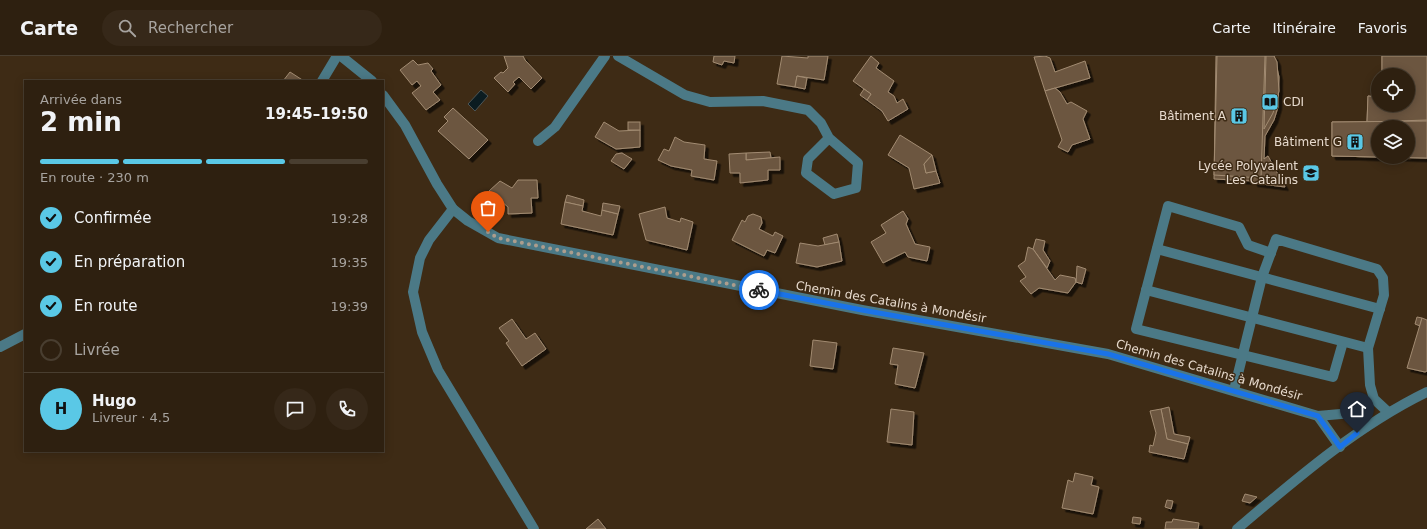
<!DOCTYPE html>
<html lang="fr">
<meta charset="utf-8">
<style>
body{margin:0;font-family:"DejaVu Sans",sans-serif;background:#362819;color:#f1f3f6;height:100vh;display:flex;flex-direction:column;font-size:15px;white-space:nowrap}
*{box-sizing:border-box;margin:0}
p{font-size:13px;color:#a7a39f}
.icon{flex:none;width:22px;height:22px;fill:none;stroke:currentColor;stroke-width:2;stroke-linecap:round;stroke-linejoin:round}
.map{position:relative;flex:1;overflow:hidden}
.drawer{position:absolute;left:24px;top:24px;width:360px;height:372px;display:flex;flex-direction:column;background:#2e2010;border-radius:0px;box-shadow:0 2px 10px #0003,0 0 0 1px #493e30}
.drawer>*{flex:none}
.controls{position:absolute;left:1371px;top:12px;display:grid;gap:8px}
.controls a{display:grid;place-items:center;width:44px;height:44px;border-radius:50%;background:#2e2010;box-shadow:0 2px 10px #0003,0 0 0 1px #493e30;font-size:20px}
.pin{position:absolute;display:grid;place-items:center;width:34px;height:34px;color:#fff;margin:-41px -17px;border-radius:50% 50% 50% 0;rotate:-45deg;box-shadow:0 0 4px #0007}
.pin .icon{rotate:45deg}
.courier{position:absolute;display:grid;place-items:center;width:40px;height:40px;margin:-20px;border:3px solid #1a73e8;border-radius:50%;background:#fff;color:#222;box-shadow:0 1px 5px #0007}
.headline em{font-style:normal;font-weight:600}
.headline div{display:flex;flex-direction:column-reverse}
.headline{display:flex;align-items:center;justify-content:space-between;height:68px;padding:0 16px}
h1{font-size:26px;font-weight:600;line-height:30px}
.bar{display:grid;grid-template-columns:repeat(4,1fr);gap:6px 4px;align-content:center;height:48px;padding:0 16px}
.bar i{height:5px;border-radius:3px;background:#493e30}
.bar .selected{background:#5ac8e6}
.bar p{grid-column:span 4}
.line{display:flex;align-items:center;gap:10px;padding:0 16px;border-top:1px solid #493e30}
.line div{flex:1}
.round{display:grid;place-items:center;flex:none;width:42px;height:42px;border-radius:21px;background:#362819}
ol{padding:0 16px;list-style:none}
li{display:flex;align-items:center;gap:12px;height:44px}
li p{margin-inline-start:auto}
li .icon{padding:4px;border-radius:50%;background:#5ac8e6;color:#111;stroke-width:4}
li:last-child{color:#a7a39f}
li i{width:22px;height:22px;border:2px solid #493e30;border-radius:50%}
header{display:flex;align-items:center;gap:24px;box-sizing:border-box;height:56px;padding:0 20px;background:#2e2010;border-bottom:1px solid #493e30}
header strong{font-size:19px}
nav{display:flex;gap:22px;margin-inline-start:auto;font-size:14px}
.search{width:280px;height:36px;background:#362819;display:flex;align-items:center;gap:10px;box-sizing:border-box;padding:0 14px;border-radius:22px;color:#a7a39f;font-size:15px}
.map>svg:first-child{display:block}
.water{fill:#0b1c21;stroke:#4d5555}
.building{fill:#6c573f;stroke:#a28b72;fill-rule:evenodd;filter:url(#shadow)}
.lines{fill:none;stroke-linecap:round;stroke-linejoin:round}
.minor{stroke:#4b7986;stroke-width:10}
.done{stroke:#ac9d8d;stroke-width:4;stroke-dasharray:0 7.2}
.route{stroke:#1a73e8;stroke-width:5}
.labels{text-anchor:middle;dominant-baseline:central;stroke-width:3;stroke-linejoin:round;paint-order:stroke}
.poi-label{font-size:12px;fill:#e7dacd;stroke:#3e2b15;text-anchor:end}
.street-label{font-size:12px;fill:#e7dacd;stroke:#3e2b15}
</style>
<header>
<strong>Carte</strong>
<div class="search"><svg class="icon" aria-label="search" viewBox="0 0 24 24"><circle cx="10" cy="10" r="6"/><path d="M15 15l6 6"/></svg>Rechercher</div>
<nav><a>Carte</a><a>Itinéraire</a><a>Favoris</a></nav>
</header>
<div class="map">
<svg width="1427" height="473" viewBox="0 0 1427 473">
<defs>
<filter id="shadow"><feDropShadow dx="3.5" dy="3.5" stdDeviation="0" flood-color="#0009"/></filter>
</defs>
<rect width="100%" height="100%" fill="#3e2b15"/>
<polygon class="water" points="481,34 488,40 475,55 468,48"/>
<g class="building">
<polygon points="504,0 523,0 525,4 542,22 531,33 519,21 513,26 515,28 508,36 494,22 501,16 503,17 508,12"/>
<polygon points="714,0 735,0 734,7 724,5 722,9 713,6"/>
<polygon points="782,0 808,2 808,0 828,0 824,24 797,20 795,31 777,28"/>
<polygon points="871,0 879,7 876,12 894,25 888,36 894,40 897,47 903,43 908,53 888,65 882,55 867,44 871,38 853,25"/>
<polygon points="1045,0 1050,2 1055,16 1085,5 1090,22 1045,35 1034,1"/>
<polygon points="1216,0 1274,0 1279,21 1278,51 1274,64 1265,80 1264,103 1268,100 1285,131 1254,127 1254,125 1214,123"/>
<polygon points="1217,0 1265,0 1261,122 1214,119"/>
<polygon points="1266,0 1274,0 1277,6 1279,35 1273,57 1264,73"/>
<path d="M1382,0H1427V102L1332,100V66H1367L1368,40L1378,41V49H1408V19H1382ZM1378,71H1408V101H1378Z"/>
<polygon points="1382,0 1427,0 1427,64 1367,66 1368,40 1378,41 1378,49 1408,49 1408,19 1382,19"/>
<polygon points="413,4 418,9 428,7 433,13 431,15 441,29 433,36 440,44 426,54 412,37 421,30 417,25 412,29 400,14"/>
<polygon points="290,16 304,25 283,25"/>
<polygon points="797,20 807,22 805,33 795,31"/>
<polygon points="1055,32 1060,36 1067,48 1071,46 1087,55 1083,63 1090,83 1072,89 1068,96 1058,91 1062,84 1045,35"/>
<polygon points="864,33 871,38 867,44 860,39"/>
<polygon points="453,52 488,84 469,103 438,75 448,65 444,61"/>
<path d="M1427,65V102L1332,100V66ZM1378,71H1408V101H1378Z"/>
<polygon points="604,66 619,75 640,74 640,91 616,93 595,81"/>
<rect x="628" y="66" width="12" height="8"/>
<polygon points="900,79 932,99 924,108 926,117 936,115 940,127 914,133 909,112 888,99"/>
<polygon points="675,81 684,86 705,89 704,103 717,105 714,124 691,120 692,114 671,110 658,104 664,93 669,95"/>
<polygon points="770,96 771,102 746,104 746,97"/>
<polygon points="622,97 632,103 624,113 611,105 616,98"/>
<polygon points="746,97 746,104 780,101 780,114 768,114 768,124 740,127 740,117 730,117 729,98"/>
<polygon points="932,99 936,115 926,117 924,108"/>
<polygon points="518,124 537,124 538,142 531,142 532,157 508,158 508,151 489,135 500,125 512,132"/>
<polygon points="567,139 584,144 583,150 565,146"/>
<polygon points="565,146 583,150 582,155 601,160 602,154 618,158 613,179 561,168"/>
<polygon points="603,147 620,150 618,158 602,154"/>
<polygon points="665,151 667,162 680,166 681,162 693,166 687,194 646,184 639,158"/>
<polygon points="903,155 908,163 906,168 915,188 930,191 927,205 908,201 905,196 883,207 871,186 886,177 881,169"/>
<polygon points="753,158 761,161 762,167 759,173 773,180 775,176 783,180 775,197 767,194 764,200 732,184 742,164 745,166 748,160"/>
<polygon points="837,178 839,186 825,189 823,182"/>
<polygon points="1036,183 1045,185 1043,194 1050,205 1047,212 1033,193"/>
<polygon points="839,186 842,205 817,211 796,207 800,187 818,190"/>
<polygon points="1028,191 1033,193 1055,224 1060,219 1075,222 1076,226 1068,237 1039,232 1031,238 1020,225 1026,221 1018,210 1025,205"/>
<polygon points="1077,210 1086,213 1082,228 1076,226"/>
<polygon points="1417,261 1422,262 1420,270 1415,268"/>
<polygon points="1422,262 1427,264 1427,315 1425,316 1407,312"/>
<polygon points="512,263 526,283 535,277 546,293 522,310 506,287 509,285 499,272"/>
<polygon points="813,284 837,287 833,313 810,310"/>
<polygon points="893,292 924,297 915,332 895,328 898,309 890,308"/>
<polygon points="1169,351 1174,378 1190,381 1188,388 1167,383 1161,353"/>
<polygon points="891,353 914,356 912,389 887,386"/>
<polygon points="1161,353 1167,383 1188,388 1184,403 1149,396 1150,389 1153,390 1156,377 1150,355"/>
<polygon points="1075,417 1093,421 1091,429 1099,431 1093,458 1062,452 1068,424 1073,426"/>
<polygon points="1245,438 1257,441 1250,447 1242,445"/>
<polygon points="1167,444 1173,445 1171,453 1165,451"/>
<polygon points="1133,461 1141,462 1140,468 1132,467"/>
<polygon points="598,463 606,473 586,473"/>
<polygon points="1173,463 1199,467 1198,473 1165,473 1166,466 1172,466"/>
</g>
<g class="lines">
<g class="minor">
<polyline points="341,0 372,25"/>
<polyline points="618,0 685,39 710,46 763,45 808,54 821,67 829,82 858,107 856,132 834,138 806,117 808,103 829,82"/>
<polyline points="322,25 337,0"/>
<polyline points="383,39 405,69 437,128 453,153 468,165 498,182 862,254 1108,298 1318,360 1352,357 1366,371"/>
<polyline points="538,85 555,71 605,0"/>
<polyline points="453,153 429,184 420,202 413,236 422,276 438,314 534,473"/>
<polyline points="1157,193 1380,253"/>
<polyline points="1271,197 1248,189 1239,171 1168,150 1136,273 1333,321 1343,286"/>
<polyline points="1146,234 1368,292"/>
<polyline points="0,291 25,278"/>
<polyline points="1234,334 1262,221 1276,183 1377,213 1383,222 1384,239 1368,292 1370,329 1374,343 1388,356"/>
<polyline points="1318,360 1340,391"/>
<path d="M1237,473C1296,423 1357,370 1427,336"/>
</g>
</g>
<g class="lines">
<polyline class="done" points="488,176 498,182 759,234"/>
<polyline class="route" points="759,234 862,254 1108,298 1318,360 1340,391 1357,377"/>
</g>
<defs>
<g id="library-square" transform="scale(0.9)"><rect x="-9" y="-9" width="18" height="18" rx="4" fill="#5ac8e6" stroke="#3e2b15"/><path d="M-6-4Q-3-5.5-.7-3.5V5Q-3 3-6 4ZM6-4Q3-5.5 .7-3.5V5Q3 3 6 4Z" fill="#111"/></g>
<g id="building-square" transform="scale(0.9)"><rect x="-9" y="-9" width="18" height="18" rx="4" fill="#5ac8e6" stroke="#3e2b15"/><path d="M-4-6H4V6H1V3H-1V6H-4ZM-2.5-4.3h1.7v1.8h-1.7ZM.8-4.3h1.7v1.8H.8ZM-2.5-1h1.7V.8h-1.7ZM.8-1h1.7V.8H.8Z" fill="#111"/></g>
<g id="school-square" transform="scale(0.9)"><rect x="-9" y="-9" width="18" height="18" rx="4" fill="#5ac8e6" stroke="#3e2b15"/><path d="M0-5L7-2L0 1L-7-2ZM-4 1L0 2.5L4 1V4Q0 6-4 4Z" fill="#111"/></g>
</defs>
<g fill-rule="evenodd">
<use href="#library-square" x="1270" y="46"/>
<use href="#building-square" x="1239" y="60"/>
<use href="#building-square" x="1355" y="86"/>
<use href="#school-square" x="1311" y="117"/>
</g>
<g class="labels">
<g class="poi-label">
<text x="1283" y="46" text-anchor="start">CDI</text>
<text x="1226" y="60">Bâtiment A</text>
<text x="1342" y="86">Bâtiment G</text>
<text x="1298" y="110">Lycée Polyvalent<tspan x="1298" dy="14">Les Catalins</tspan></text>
</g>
<g class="street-label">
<text transform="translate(891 246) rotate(10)">Chemin des Catalins à Mondésir</text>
<text transform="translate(1209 314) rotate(16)">Chemin des Catalins à Mondésir</text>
</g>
</g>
</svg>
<div class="controls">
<a><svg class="icon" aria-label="locate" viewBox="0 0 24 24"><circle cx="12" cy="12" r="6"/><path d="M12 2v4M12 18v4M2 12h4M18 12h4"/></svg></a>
<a><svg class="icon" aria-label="layers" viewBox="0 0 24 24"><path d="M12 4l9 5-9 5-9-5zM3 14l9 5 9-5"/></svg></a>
</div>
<div class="pin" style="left:488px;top:176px;background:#ea580c"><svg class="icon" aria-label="bag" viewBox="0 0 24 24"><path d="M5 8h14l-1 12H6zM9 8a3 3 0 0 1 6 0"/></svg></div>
<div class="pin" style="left:1357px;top:377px;background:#1f2937"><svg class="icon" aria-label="home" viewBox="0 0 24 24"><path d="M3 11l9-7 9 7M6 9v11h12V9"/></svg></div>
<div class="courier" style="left:759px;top:234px"><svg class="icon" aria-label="bike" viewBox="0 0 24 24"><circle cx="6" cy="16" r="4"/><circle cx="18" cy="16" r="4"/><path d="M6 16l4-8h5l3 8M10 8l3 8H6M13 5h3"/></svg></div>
<section class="drawer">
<div class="headline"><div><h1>2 min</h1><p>Arrivée dans</p></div><em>19:45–19:50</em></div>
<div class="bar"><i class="selected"></i><i class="selected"></i><i class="selected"></i><i></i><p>En route · 230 m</p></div>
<ol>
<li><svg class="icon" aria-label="check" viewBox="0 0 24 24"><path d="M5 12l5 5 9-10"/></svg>Confirmée<p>19:28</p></li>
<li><svg class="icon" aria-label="check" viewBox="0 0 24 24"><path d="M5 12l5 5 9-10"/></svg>En préparation<p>19:35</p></li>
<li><svg class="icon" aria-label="check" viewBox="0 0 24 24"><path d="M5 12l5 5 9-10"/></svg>En route<p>19:39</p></li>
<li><i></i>Livrée</li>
</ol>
<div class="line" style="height:72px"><b class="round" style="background:#5ac8e6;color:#111">H</b><div><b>Hugo</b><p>Livreur · 4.5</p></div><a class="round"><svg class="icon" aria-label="chat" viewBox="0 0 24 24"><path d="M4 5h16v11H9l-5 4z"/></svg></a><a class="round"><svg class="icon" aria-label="phone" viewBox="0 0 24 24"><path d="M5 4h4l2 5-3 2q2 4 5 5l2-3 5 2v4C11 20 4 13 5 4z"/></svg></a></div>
</section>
</div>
